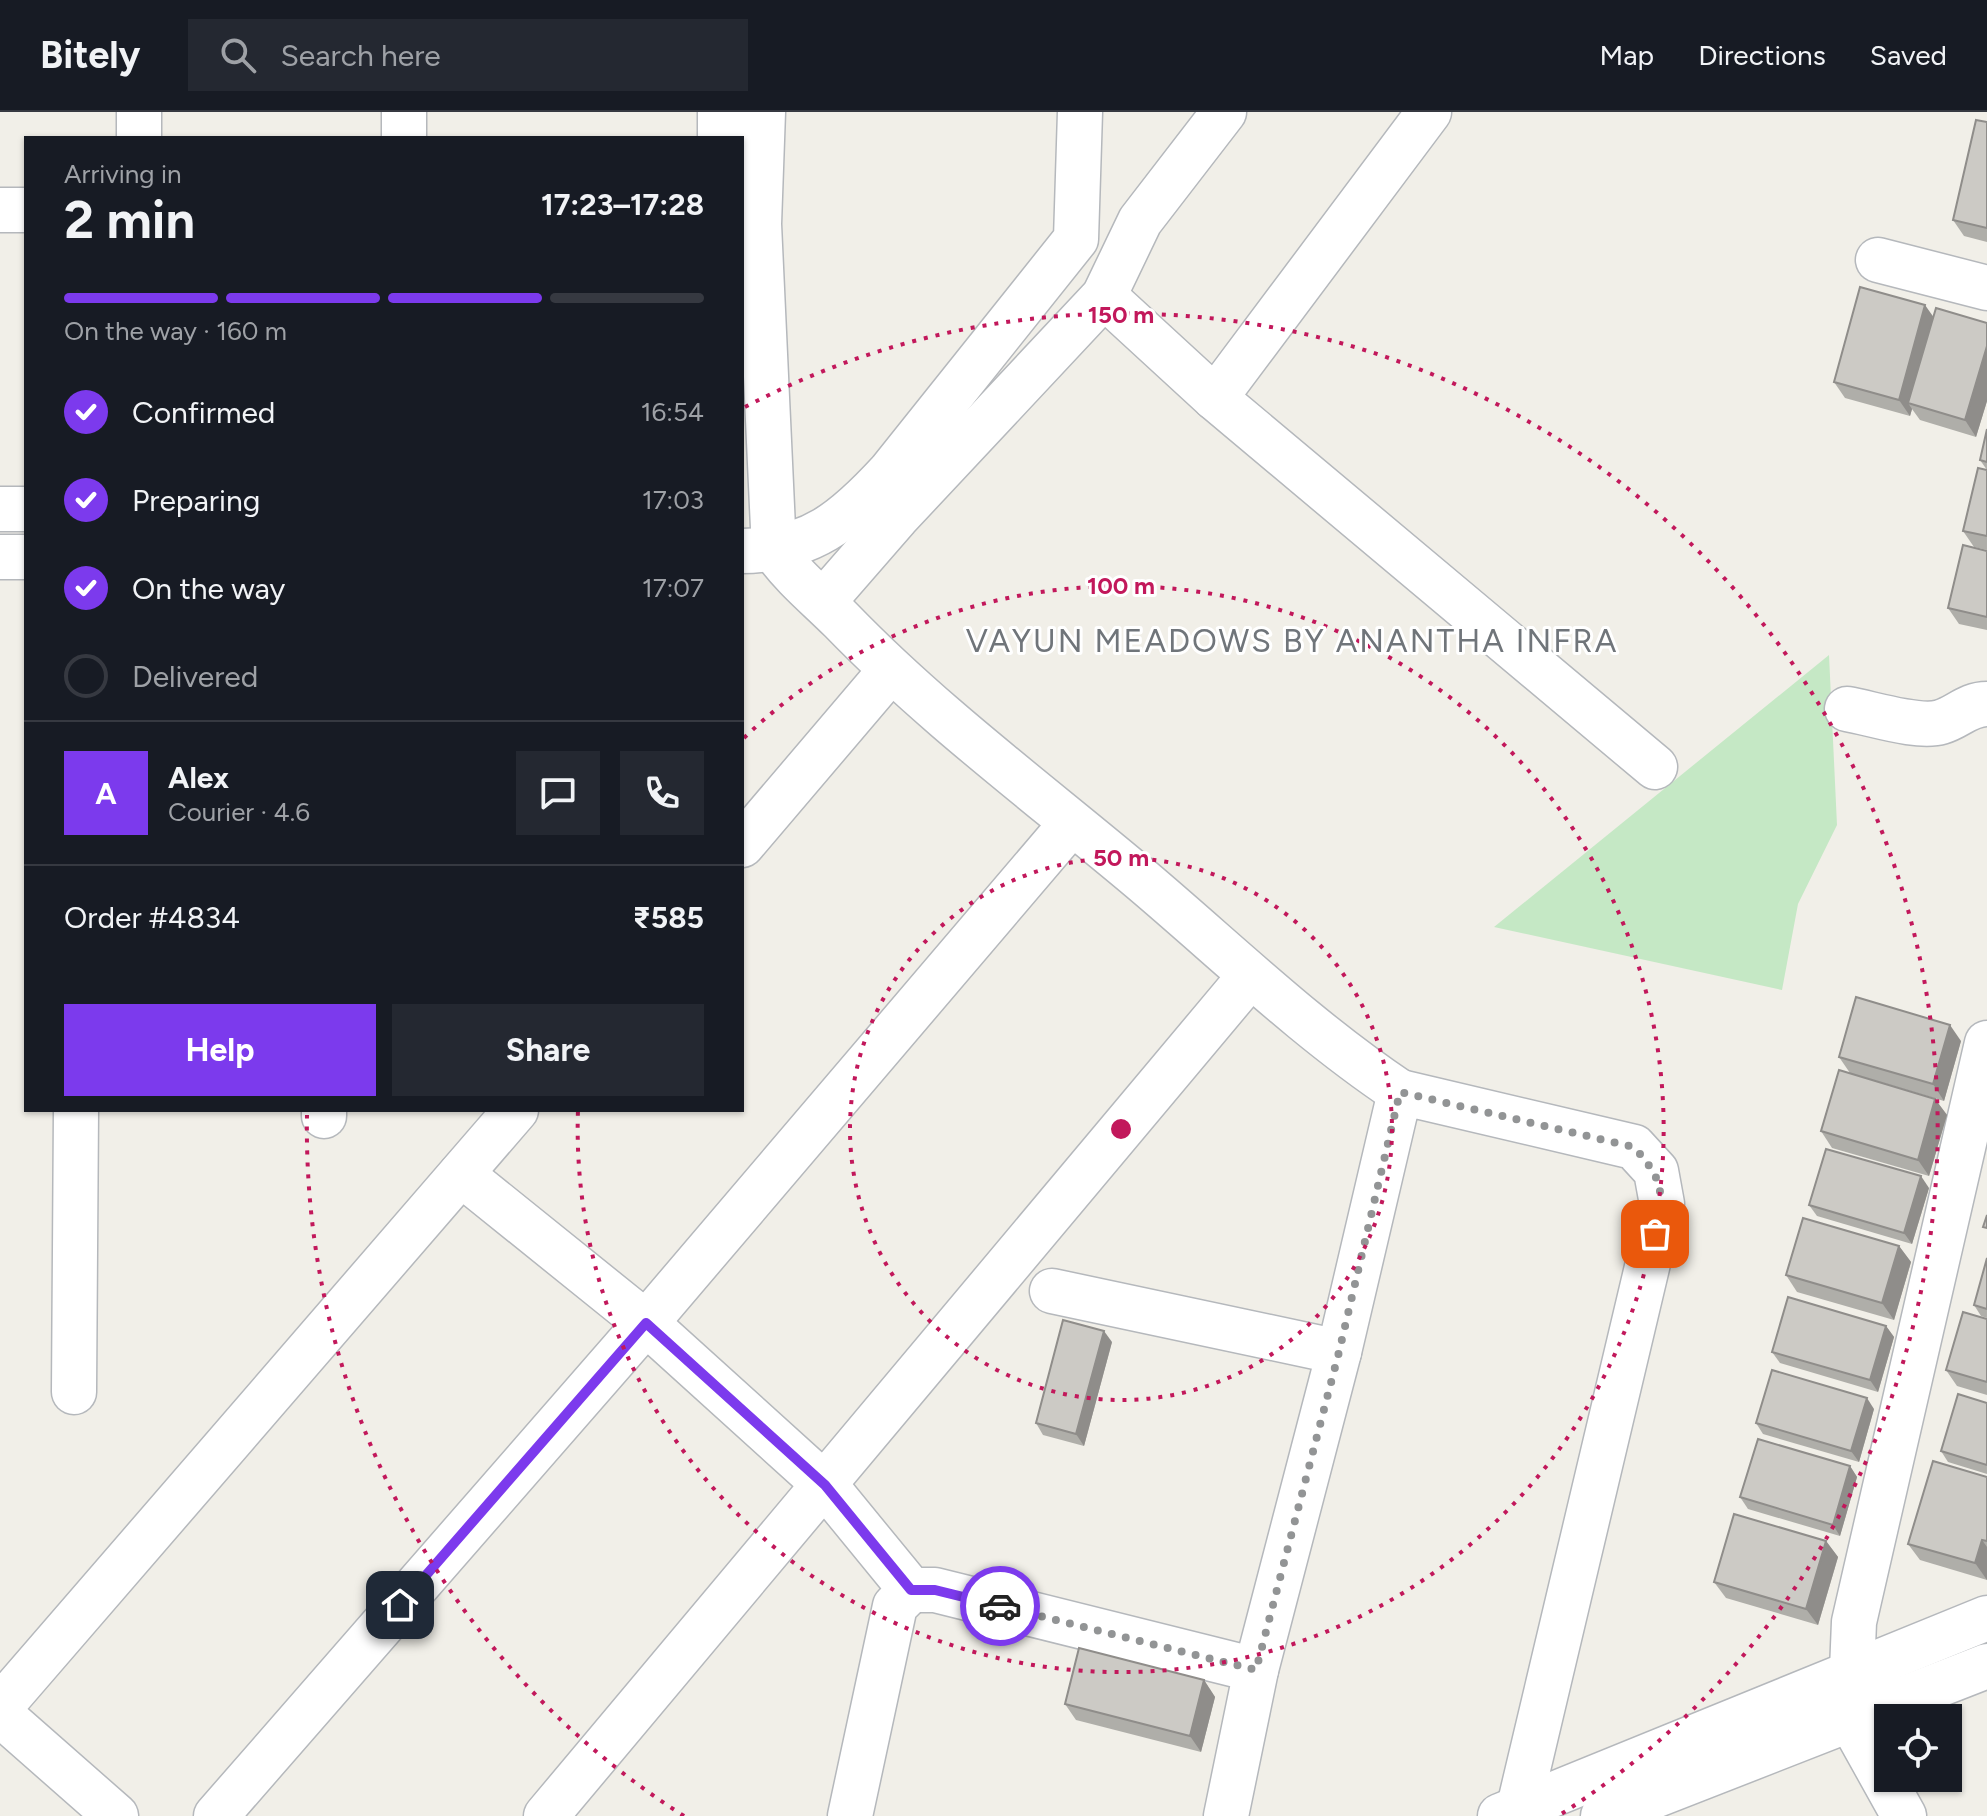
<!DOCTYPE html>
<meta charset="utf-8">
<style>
body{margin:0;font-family:Figtree,sans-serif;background:#242831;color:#f1f3f6;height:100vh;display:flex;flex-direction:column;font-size:30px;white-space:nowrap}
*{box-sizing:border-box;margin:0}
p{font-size:26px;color:#9ea1a6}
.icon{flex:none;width:44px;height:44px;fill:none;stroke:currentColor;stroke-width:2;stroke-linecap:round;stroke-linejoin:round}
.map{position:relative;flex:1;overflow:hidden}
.panel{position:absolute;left:24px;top:24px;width:720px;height:976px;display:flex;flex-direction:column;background:#171b24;border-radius:0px;box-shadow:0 2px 6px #0004}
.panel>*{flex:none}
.buttons{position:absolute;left:1874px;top:1592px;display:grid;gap:16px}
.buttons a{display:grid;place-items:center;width:88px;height:88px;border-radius:0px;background:#171b24;box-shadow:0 2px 6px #0004;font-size:40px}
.pin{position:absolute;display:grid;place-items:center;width:68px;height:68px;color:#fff;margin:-34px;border-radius:16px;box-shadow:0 4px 12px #0006}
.courier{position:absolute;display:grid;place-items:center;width:80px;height:80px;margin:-40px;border:6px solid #7c3aed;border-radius:50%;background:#fff;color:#222;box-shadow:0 2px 10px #0007}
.overview em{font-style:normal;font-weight:700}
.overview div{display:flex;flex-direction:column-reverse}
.overview{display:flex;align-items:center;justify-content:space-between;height:136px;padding:0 40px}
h1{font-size:52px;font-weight:700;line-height:60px}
.bar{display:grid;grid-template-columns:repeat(4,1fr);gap:12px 8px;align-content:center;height:96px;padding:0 40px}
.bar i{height:10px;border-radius:6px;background:#363941}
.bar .on{background:#7c3aed}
.bar p{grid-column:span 4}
.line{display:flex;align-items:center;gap:20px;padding:0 40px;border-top:2px solid #363941}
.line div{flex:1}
.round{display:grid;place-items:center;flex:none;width:84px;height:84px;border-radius:0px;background:#242831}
ol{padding:0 40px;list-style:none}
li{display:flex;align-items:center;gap:24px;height:88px}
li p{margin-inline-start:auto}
li .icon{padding:8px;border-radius:50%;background:#7c3aed;color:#fff;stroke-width:4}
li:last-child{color:#9ea1a6}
li i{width:44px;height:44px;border:4px solid #363941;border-radius:50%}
.primary-button{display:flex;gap:16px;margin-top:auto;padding:16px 40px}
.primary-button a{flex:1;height:92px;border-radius:0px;background:#7c3aed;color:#fff;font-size:32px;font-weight:700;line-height:92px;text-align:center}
.primary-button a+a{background:#242831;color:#f1f3f6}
header{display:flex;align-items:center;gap:48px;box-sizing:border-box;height:112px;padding:0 40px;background:#171b24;border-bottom:2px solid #363941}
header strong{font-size:38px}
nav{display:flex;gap:44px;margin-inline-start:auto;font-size:28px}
.search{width:560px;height:72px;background:#242831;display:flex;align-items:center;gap:20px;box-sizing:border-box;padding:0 28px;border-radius:0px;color:#9ea1a6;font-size:30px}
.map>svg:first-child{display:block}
.green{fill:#c5e8c5}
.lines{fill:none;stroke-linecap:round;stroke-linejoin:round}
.minor-casing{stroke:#b5b8bc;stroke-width:47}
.minor{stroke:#fff;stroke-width:44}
.wall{fill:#afaea9}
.shaded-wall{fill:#8f8d8a}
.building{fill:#cccac5;stroke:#8f8d8a;stroke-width:2}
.done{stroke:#929495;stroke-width:8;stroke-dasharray:0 14.4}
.route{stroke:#7c3aed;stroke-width:10}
.ring{fill:none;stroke:#c2185b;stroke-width:4;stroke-dasharray:4 8}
.labels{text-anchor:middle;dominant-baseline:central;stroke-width:6;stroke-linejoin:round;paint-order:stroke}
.neighbourhood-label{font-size:32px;letter-spacing:2px;fill:#70757a;stroke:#fff}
.centre{fill:#c2185b;stroke:#fff;stroke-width:4}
.ring-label{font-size:24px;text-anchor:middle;font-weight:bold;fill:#c2185b;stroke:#fff;stroke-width:6;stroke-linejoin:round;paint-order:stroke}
</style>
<header>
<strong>Bitely</strong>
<div class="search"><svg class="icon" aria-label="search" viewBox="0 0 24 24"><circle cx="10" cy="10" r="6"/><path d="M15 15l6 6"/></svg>Search here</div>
<nav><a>Map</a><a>Directions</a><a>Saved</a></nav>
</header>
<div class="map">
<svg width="1987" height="1704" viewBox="0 0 1987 1704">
<rect width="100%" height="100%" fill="#f1efe8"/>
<polygon class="green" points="1829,543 1837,713 1798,792 1782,878 1494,815"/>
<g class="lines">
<g class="minor-casing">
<g id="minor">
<polyline points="139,0 139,26"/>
<path d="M763,0L759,112L774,438C793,465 818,485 841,508C934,604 1041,683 1143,769C1228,841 1307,918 1400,980"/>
<polyline points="404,26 404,0"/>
<polyline points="720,26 720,0"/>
<polyline points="0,98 26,98"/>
<polyline points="1878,148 1987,176"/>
<polyline points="1104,184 1215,286 1655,655"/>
<polyline points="1215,286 1429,0"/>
<polyline points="0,397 26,397"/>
<path d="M742,439C811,438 845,409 890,360L1076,127L1080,0"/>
<polyline points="0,445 26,445"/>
<polyline points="823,490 897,405 1104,184 1140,109 1224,0"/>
<path d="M1847,597C1871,601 1918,617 1941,610C1958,605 1968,592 1987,592"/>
<polyline points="742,733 890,559"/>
<polyline points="324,1004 324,998"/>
<polyline points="461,1062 646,1211 825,1373 911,1478 935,1478 1256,1558"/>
<polyline points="1052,1179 1339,1240"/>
<polyline points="74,1280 76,998"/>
<polyline points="0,1595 516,998"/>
<polyline points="0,1602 116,1704"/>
<polyline points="216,1704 646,1211 1071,712"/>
<polyline points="546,1704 1250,864"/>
<polyline points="850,1704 895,1494 911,1478"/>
<polyline points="1226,1704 1256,1558 1339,1240 1400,980 1634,1035 1656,1059 1662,1092 1519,1695"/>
<polyline points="1500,1704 1987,1506"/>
<polyline points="1603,1704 1987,1554"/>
<polyline points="1904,1704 1850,1607 1854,1510 1987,931"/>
</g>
</g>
<use href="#minor" class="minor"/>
</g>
<g class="wall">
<polygon points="1987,10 1987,130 1964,124 1953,108"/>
<polygon points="1933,205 1987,211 1987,289 1976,325 1920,308 1912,297 1910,304 1845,286 1834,270"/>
<polygon points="1987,317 1987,358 1980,348"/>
<polygon points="1987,358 1987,438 1974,435 1963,419"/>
<polygon points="1987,439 1987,518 1959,512 1948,496"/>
<polygon points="1961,929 1944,989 1850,961 1839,945"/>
<polygon points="1935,987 1947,1003 1929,1064 1832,1036 1821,1019"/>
<polygon points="1929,1076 1912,1132 1817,1104 1809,1093"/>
<polygon points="1899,1134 1911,1150 1894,1208 1797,1180 1786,1163"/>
<polygon points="1987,1146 1987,1206 1981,1204 1974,1193"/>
<polygon points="1987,1207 1987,1283 1957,1274 1946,1258"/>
<polygon points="1886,1214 1894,1225 1878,1280 1780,1251 1772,1240"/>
<polygon points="1112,1230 1084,1334 1043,1323 1036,1311"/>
<polygon points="1987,1291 1987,1362 1948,1350 1941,1339"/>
<polygon points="1874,1297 1859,1350 1763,1322 1756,1311"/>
<polygon points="1850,1354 1857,1365 1840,1424 1748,1397 1740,1385"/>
<polygon points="1987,1365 1987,1468 1920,1448 1908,1432"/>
<polygon points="1826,1429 1838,1445 1818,1513 1726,1486 1714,1470"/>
<polygon points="1204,1568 1215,1585 1201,1640 1076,1608 1065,1592"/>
</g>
<g class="shaded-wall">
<polygon points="1925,193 1937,210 1908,291 1912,297 1910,304 1899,288"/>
<polygon points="1987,234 1987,289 1976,325 1965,308"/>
<polygon points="1950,913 1961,929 1944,989 1933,972"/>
<polygon points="1935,987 1947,1003 1929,1064 1918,1048"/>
<polygon points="1921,1064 1929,1076 1912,1132 1904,1121"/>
<polygon points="1899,1134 1911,1150 1894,1208 1882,1191"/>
<polygon points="1886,1214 1894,1225 1878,1280 1870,1268"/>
<polygon points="1104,1219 1112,1230 1084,1334 1076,1322"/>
<polygon points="1867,1286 1874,1297 1859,1350 1851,1339"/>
<polygon points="1850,1354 1857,1365 1840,1424 1833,1413"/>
<polygon points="1982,1428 1987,1435 1987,1468 1975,1451"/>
<polygon points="1826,1429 1838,1445 1818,1513 1806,1497"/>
<polygon points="1204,1568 1215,1585 1201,1640 1190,1624"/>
</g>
<g class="building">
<polygon points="1976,8 1987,10 1987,116 1953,108"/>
<polygon points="1860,175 1925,193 1899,288 1834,270"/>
<polygon points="1936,196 1987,211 1987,234 1965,308 1908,291"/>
<polygon points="1987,317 1987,350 1980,348"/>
<polygon points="1978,356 1987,358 1987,424 1963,419"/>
<polygon points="1963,433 1987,439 1987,505 1948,496"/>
<polygon points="1856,885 1950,913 1933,972 1839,945"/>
<polygon points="1839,958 1935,987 1918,1048 1821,1019"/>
<polygon points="1826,1037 1921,1064 1904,1121 1809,1093"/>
<polygon points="1987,1103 1987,1116 1983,1115"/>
<polygon points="1803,1106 1899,1134 1882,1191 1786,1163"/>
<polygon points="1987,1146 1987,1197 1974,1193"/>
<polygon points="1788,1185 1886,1214 1870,1268 1772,1240"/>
<polygon points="1963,1200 1987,1207 1987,1270 1946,1258"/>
<polygon points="1063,1208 1104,1219 1076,1322 1036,1311"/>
<polygon points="1772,1258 1867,1286 1851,1339 1756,1311"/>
<polygon points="1958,1282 1987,1291 1987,1353 1941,1339"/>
<polygon points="1758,1327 1850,1354 1833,1413 1740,1385"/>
<polygon points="1933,1349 1987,1365 1987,1429 1982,1428 1975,1451 1908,1432"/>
<polygon points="1734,1402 1826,1429 1806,1497 1714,1470"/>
<polygon points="1079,1536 1204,1568 1190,1624 1065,1592"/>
</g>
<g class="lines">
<path class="done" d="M1000,1494L1256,1558L1339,1240L1400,980L1634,1035C1663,1068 1665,1079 1655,1122"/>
<polyline class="route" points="400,1493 646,1211 825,1373 911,1478 935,1478 1000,1494"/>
</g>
<g class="ring">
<circle cx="1121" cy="1017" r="271"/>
<path d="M744 626A543 543 0 1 1 578 998"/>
<path d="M684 1704A814 814 0 0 1 307 1003M745 295A814 814 0 0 1 1558 1704"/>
</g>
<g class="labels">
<g class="neighbourhood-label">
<text x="1292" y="529">VAYUN MEADOWS BY ANANTHA INFRA</text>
</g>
</g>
<circle cx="1121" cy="1017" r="12" class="centre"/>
<g class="ring-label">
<text x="1121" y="211">150 m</text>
<text x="1121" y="482">100 m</text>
<text x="1121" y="754">50 m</text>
</g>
</svg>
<div class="buttons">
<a><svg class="icon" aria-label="locate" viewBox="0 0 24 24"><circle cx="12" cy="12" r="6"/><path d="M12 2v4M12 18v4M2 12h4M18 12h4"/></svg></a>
</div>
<div class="pin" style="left:1655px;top:1122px;background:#ea580c"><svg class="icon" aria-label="bag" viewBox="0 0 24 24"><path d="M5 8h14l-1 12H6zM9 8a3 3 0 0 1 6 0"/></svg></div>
<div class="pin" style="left:400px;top:1493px;background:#1f2937"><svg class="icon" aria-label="home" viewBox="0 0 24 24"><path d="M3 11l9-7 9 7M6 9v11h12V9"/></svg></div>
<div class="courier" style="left:1000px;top:1494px"><svg class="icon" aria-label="car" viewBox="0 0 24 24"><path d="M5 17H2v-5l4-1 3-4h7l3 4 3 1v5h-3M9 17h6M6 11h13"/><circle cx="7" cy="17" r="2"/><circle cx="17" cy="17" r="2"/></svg></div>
<section class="panel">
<div class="overview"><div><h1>2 min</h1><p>Arriving in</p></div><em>17:23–17:28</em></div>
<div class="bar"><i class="on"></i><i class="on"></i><i class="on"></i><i></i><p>On the way · 160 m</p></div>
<ol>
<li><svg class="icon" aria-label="check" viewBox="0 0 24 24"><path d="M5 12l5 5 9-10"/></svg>Confirmed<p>16:54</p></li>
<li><svg class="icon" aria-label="check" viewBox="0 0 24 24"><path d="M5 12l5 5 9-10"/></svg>Preparing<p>17:03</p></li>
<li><svg class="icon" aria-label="check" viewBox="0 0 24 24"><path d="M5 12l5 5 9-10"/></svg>On the way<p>17:07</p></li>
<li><i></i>Delivered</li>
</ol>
<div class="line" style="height:144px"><b class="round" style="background:#7c3aed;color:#fff">A</b><div><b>Alex</b><p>Courier · 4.6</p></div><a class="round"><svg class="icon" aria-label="chat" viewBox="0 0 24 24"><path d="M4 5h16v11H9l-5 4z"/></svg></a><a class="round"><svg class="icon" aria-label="phone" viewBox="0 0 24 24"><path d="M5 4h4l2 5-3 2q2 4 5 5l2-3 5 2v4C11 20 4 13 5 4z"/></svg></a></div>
<div class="line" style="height:104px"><div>Order #4834</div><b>₹585</b></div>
<div class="primary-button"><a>Help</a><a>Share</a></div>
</section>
</div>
